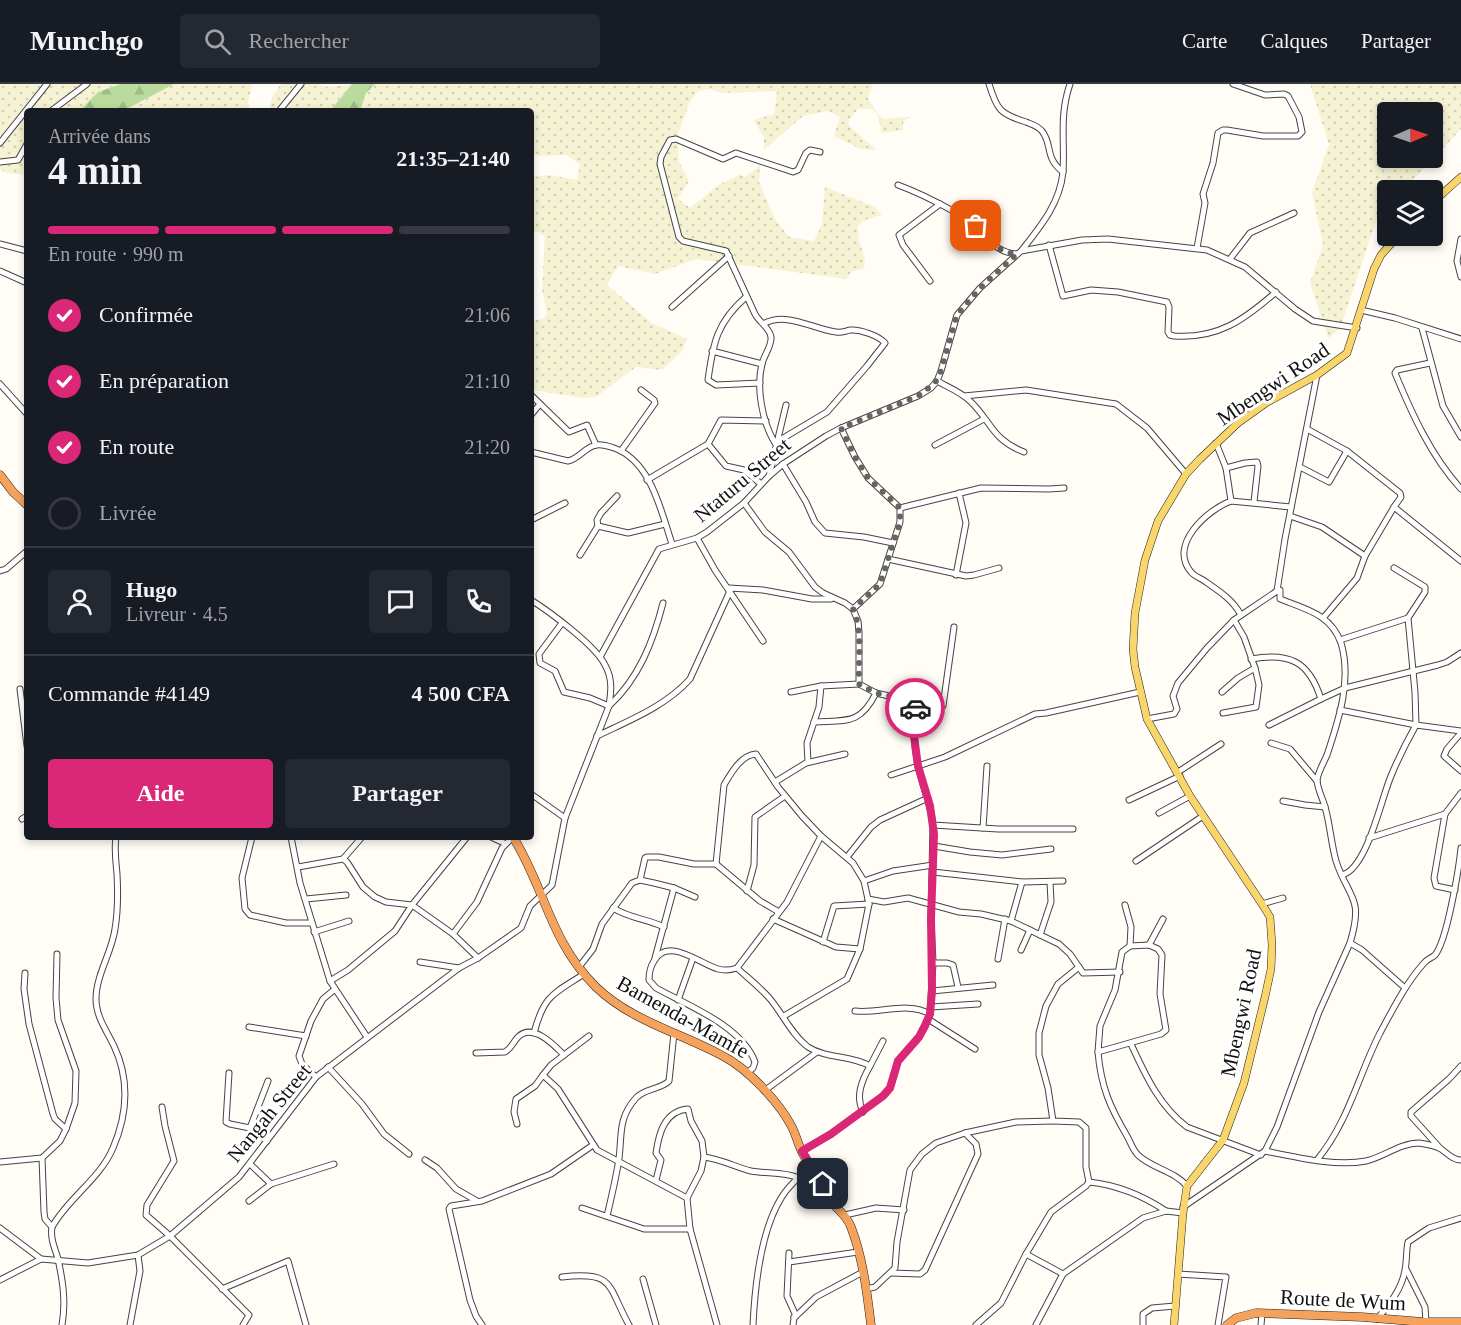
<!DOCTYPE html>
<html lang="fr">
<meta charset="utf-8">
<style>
body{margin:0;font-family:Georgia,serif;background:#242831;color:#f1f3f6;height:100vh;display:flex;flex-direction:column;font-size:22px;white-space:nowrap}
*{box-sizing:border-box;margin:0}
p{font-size:20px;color:#9ea1a6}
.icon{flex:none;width:33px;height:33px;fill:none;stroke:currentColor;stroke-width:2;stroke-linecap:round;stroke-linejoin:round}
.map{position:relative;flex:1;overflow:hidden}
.side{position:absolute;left:24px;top:24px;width:510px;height:732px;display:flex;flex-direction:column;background:#171b24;border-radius:6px;box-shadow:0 3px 9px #0003}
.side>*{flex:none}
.needle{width:39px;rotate:88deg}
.tools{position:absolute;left:1377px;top:18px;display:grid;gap:12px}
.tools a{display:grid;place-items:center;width:66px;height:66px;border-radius:6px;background:#171b24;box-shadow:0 3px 9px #0003;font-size:30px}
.pin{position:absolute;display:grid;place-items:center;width:51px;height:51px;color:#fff;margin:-26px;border-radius:12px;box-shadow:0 3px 9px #0006}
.courier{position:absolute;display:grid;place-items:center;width:60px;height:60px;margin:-30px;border:4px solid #db2777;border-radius:50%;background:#fff;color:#222;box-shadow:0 2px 8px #0007}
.headline em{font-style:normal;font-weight:600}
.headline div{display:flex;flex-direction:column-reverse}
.headline{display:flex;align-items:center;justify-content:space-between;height:102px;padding:0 24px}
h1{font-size:39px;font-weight:600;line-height:45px}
.bar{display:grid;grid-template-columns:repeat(4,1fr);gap:9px 6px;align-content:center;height:72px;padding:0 24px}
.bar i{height:8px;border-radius:4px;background:#363941}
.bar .on{background:#db2777}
.bar p{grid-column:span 4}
.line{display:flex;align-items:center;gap:15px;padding:0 24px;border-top:2px solid #363941}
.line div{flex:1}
.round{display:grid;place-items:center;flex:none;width:63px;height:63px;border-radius:6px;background:#242831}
ol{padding:0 24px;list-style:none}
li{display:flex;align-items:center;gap:18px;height:66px}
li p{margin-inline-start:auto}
li .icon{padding:6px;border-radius:50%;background:#db2777;color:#fff;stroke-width:4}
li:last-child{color:#9ea1a6}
li i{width:33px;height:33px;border:3px solid #363941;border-radius:50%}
.action{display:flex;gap:12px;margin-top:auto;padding:12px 24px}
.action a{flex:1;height:69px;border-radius:6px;background:#db2777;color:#fff;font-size:24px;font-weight:600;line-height:69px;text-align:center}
.action a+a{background:#242831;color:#f1f3f6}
header{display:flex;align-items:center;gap:36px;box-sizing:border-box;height:84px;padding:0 30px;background:#171b24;border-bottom:2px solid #363941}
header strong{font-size:28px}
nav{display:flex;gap:33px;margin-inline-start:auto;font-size:21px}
.search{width:420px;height:54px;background:#242831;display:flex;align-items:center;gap:15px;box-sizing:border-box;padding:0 21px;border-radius:6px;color:#9ea1a6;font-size:22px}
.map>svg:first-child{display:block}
.farmland{fill:url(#farmland-dots);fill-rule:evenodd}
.forest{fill:url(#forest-firs)}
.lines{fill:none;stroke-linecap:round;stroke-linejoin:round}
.minor-casing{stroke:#444;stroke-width:7}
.major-casing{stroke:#222;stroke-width:8}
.highway-casing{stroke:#222;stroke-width:9}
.minor{stroke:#fff;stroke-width:5}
.major{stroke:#f9d66b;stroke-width:7}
.highway{stroke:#f5a25d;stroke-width:8}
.done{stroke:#646461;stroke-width:6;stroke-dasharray:0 10.8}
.route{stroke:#db2777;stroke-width:8}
.labels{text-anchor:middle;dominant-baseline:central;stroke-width:6;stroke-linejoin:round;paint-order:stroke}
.street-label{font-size:21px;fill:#111;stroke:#fff}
</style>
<header>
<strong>Munchgo</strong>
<div class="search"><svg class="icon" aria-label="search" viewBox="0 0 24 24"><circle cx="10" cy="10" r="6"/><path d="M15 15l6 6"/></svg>Rechercher</div>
<nav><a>Carte</a><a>Calques</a><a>Partager</a></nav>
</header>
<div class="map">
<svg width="1461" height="1241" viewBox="0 0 1461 1241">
<defs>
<pattern id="farmland-dots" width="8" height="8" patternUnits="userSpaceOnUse" patternTransform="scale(1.5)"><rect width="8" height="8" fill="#f6f3d4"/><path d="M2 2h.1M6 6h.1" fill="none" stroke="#d2cfb5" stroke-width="1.8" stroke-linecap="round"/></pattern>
<pattern id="forest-firs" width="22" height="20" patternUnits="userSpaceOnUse" patternTransform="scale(1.5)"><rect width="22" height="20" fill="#b9dc9c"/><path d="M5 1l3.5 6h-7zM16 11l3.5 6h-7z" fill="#9ebc85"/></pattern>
</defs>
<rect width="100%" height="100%" fill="#fffdf5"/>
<g class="farmland">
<polygon points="0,0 121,0 98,8 79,27 27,27 27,91 7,89 0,85"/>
<polygon points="174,0 252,0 248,20 250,27 123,27"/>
<polygon points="281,0 318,0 328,3 352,0 330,27 269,27 272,13"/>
<polygon points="375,0 873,0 868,14 875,26 883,35 909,33 903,39 903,46 882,49 877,29 871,25 858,25 849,35 849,42 877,66 860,65 834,52 840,33 828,27 803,32 764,66 764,53 753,36 774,30 777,7 722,9 709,5 698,7 690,18 678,50 679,78 689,97 678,115 690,124 717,102 741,90 745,93 756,85 760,79 759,98 775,135 789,153 814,157 822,140 825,103 875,123 882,132 876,132 863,137 858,142 859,156 865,176 864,184 851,188 847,195 696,175 655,190 618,182 607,201 652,239 687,255 682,267 662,286 636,283 596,313 583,314 533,306 531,303 531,237 543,235 547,230 542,206 545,153 539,148 531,148 531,95 534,93 549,91 577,96 580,80 566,71 539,72 531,66 531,27 360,27 366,9"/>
<path d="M1310,0H1461V45L1404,106H1388L1387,125L1376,137L1340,245L1328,254L1310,199L1323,161L1312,108L1329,61ZM1388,28H1432V74H1388Z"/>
</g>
<g class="forest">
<polygon points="121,0 174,0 123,27 79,27 98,8"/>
<polygon points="352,0 375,0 366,9 360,27 330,27"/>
</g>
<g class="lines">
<g class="minor-casing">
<g id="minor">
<path d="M989,0C997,26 1000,30 1026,38C1031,40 1038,42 1042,47C1053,61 1044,73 1063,88"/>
<polyline points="51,27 87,0"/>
<polyline points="279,27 301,0"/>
<polyline points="0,59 47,0"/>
<polyline points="0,78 18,76 27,60"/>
<path d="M898,101C917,108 935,117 953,127C960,131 969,137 976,143C989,155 997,169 1017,170"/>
<polyline points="1461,155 1457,177 1461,193"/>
<polyline points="0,160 27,167"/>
<path d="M1049,161L1063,212L1091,206L1118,208L1167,218L1169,223L1168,248L1170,251L1174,252C1218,255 1244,236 1276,208"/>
<polyline points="1197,164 1205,119 1203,110 1213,79 1218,49 1223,46 1227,46 1263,52 1298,52 1302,48 1299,33 1288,12 1284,10 1265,11 1233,0"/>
<path d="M1022,166C1041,142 1060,119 1063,88C1065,56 1059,32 1070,0"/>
<polyline points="1230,175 1250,149 1294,129"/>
<polyline points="0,187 27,199"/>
<polyline points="930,197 903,161 899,151 940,120"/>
<path d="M746,213C717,238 713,259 708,296L716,301L760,299"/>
<polyline points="672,223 729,172"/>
<polyline points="1361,226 1395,234 1461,255"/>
<path d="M763,240C787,227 812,245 836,248C842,249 845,247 850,246C860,245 879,252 885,259L867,282L827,328L775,359C762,338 756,303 762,280C764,271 772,262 771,253C770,244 759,238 755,230L726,167L683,157L679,153L660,80L661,73L670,56L676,55L723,75L736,69L793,88L798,86L806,69L810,66L820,68"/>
<polyline points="1422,244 1443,322 1461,353"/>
<polyline points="712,267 762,280"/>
<path d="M1430,279L1397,286L1395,289C1412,330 1431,372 1461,405"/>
<path d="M937,297C948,303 961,308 970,317C992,338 991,355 1024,368"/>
<polyline points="0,300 27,330"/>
<polyline points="531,311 569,348 587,341 596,361"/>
<polyline points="964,312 1026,306 1116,320 1147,344 1186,390"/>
<polyline points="531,331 540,320"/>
<polyline points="841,344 855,373 868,394 900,424 900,438 880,500 853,525"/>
<polyline points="1307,345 1347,367 1400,409 1401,413 1394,423 1461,477"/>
<polyline points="1216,359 1226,384 1231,417"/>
<polyline points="708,360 726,382 744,386 761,400"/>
<polyline points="935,361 984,335"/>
<polyline points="621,367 655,319 654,316 641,306"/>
<path d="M531,368L568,377C579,375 585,363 596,361C602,360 608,362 614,364C651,377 661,427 672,460"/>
<polyline points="783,380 806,418 815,438 825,449 864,453 893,459"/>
<polyline points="1300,383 1329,398 1347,367"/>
<polyline points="1226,384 1245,379 1257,378 1258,382 1254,418"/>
<polyline points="769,392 786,321"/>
<polyline points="647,396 708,360 721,336 766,337"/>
<path d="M744,419L765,448L789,468L815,503L823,509L845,519L853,525L858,537L859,548V600L876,609L915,618C914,641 913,663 919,685C923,704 931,721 933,741L931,834L933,879L930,930L919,953L898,977L890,1004L883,1012L831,1050L802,1067"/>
<polyline points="900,424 981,404 1049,405 1064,404"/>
<polyline points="1290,432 1322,443 1365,472"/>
<polyline points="531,436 565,419"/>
<polyline points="598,442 628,449 665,440"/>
<polyline points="697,454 715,486 763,557"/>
<polyline points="580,471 598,442 597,436 601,429 617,412"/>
<polyline points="888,475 966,492 974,491 999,484"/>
<polyline points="1394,484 1425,503 1425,508 1408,534"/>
<polyline points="0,487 6,485 27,467"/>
<polyline points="956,491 966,439 959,409"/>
<polyline points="729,504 763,506 812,515 831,515"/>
<path d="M1241,531C1232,515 1219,507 1203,496C1200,494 1194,492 1191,488C1168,461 1207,426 1231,417L1291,423"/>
<polyline points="1324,533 1357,494 1365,472 1394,423"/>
<path d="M562,539L539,570L540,579L555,587L564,608L590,614L609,622C639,594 653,558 663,519"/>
<polyline points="1340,556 1408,534 1415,608 1416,641 1340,626"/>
<polyline points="600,573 659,465 697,454 707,448 744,419 769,392 783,380 826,352 841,344 918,312 931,304 937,297 941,287 957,231 980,204 1021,167 1082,156 1108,155 1207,166 1245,183 1295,225 1313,237 1357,244"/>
<path d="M1251,575C1289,568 1309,577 1321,615L1345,604L1438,581L1447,578L1461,569"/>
<polyline points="20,605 27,662"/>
<polyline points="791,608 821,602 859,600"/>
<polyline points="1222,608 1238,594 1255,584 1244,553 1234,536"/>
<polyline points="915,618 940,623 943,622 954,543"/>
<polyline points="1223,629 1256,623 1259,601 1255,584"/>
<polyline points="1147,635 1174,630 1177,625 1173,612 1178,599 1207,564 1234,536 1277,507"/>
<path d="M814,638C847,636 860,641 876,609"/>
<polyline points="1269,641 1321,615"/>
<polyline points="1461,649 1447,665 1444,672 1461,687"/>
<path d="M597,652C630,636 666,622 690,595L730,507"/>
<polyline points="1271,659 1290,665 1317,697"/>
<polyline points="808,678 807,659 819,623 821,602"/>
<polyline points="1178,688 1221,660"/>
<polyline points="891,691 945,673 1035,630 1046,629 1140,608"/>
<polyline points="775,698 806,679 845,670"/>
<polyline points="531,710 565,734"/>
<polyline points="1129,716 1180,692"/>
<polyline points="1283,717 1305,721 1325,723"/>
<polyline points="1159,729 1190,712"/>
<polyline points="22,735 27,732"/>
<polyline points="933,741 998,745 1073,745"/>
<polyline points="983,744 987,682"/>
<polyline points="252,753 242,794 245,825 250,831 286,839 312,839"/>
<polyline points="291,753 300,799 330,897 367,953"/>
<polyline points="491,753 504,759"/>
<polyline points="1369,754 1445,730"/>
<polyline points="934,762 970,768 1002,771 1051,765"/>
<polyline points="847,773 871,743 880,736 928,714"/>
<polyline points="343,775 347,778 363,803 375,813 386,818 412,821 453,850 478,874"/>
<polyline points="1136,777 1203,732"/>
<path d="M716,780L724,701C731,689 741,671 756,670L778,703L802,732L821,752L853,779L864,797L869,820L834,822L823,858"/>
<polyline points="298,783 343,775 362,753"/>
<polyline points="933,788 1022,798 1063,797"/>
<path d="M1342,791C1367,785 1381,715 1391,692C1398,675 1407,657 1416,641L1461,647"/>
<polyline points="640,796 645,774 647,773 659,773 694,780 716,780 760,817 779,828"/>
<polyline points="864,797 893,787 933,781"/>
<polyline points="1455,806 1436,802 1434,794 1445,730 1461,709"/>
<polyline points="747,807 754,781 755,733 785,712"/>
<polyline points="306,815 346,811"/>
<polyline points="868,815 884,818 908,814 959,828 981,830 1011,837 1059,860 1070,870 1083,889 1120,888"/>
<polyline points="1262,820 1283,814"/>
<polyline points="1125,821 1131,843 1130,862"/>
<path d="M613,824C631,835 645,834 664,843"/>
<polyline points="773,835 836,863 860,865"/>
<polyline points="1011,837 1022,798"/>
<polyline points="314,848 349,837"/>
<polyline points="453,850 477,818 502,764 513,753"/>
<polyline points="1040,851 1051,818 1050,798"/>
<polyline points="1350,859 1362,866 1405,904"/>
<polygon points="1149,861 1158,865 1162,871 1160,910 1166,946 1161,950 1098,968 1100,942 1115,906 1122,868 1130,862"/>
<polyline points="1149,861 1163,835"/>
<polyline points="1021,866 1030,846"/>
<polyline points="57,870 56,914 58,936 76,987 75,1019 66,1045"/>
<polyline points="655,874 674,804"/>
<polyline points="998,875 1005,835"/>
<polyline points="420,878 459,884"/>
<polyline points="933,879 947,879 953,881 958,903"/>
<polyline points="579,883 593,865 602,840 632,799 640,796 654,799 674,804 695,813"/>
<polyline points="1079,883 1058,900 1046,922 1039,949 1039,971 1048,1004 1053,1037 1079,1038 1086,1044 1086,1083 1089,1098"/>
<path d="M737,884C748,894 761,904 771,916C783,931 793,952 808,963C827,975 851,971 870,982C862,996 855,1012 863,1028"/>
<polyline points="330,897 348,886 395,847 412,821 467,753"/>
<polyline points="932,907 993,901"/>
<polyline points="678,916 693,874"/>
<polyline points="931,923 978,920"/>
<path d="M855,927C879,930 908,917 930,930"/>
<polyline points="784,932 847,895 860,865 869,820"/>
<polyline points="928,935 975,965"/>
<polyline points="249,943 306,952"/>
<path d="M534,949C544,911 553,910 584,890"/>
<path d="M1131,960C1145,990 1159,1022 1187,1043L1261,1071"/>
<path d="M1098,968C1101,1003 1110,1023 1127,1052C1131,1059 1133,1067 1139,1072C1154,1085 1174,1087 1187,1102"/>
<path d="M476,969L505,968C512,964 513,958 518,953C533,938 555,962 564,971"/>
<polyline points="870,982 883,957"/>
<polyline points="328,983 362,1020 384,1050 409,1070"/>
<polyline points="229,989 226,1038 230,1040 250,1044 267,1057"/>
<path d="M747,989L753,984L755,978C742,942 687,921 656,904L649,896C649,889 650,883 654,877C668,852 700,880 718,885C725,887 731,886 737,884L787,818L821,752"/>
<polyline points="543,991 551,981 589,952"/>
<polyline points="316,993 302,980 299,972 311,937 323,915 334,906"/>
<polyline points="764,1007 817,968"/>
<polyline points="162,1023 165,1042 174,1077 147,1121 146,1131 170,1152 249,1231 243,1241"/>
<polyline points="517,1040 514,1028 516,1015 535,1002 543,991 558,1005 597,1066 687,1114 690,1145 717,1241"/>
<polyline points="250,1044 268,997"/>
<polyline points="1439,1063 1411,1032 1411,1028 1449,995 1461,982"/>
<path d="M1265,1067C1295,1073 1336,1083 1366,1077C1384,1073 1400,1059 1419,1059C1426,1060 1436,1062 1441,1065C1448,1070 1453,1076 1461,1076"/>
<path d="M704,1073C721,1075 735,1083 751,1087C767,1090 783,1087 799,1094"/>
<polyline points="42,1074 44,1128 45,1135 52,1143"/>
<polyline points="425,1076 437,1084 456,1105 477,1117"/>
<path d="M1317,1076C1349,1037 1358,992 1380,949C1393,925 1406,899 1424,879C1427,875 1432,874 1435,871C1447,857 1459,784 1461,764"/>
<polyline points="0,1078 42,1074 60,1057 66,1045 55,1035 53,1030 29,940 24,905 25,889"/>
<polyline points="250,1080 271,1100"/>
<path d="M656,1096L661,1076L656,1069C659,1048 665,1027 688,1025L691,1037L702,1057L704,1073L701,1087L687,1114"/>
<polyline points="249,1117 271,1100 334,1080"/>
<path d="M1183,1123L1265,1067L1277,1043L1319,928L1350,859C1364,812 1349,816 1336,777C1331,759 1330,740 1325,723C1323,715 1317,704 1317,696C1318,688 1324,678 1327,671C1339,635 1352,596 1341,559C1331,530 1305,525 1280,515V506L1277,507L1285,455L1317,291"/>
<polyline points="582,1124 644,1145 690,1145"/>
<polyline points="845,1131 876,1124 904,1126"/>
<path d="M607,1132C611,1115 615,1098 618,1081C623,1055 616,1036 636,1014C645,1004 660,1006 669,997L674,949"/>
<polyline points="0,1144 41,1175"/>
<polyline points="789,1169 787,1212 796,1232 794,1233"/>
<path d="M1026,1170L1051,1128L1086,1102L1089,1098C1117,1101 1142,1111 1166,1127"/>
<polyline points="789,1178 858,1168"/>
<polyline points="1406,1185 1425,1223 1426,1238"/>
<polyline points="891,1189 920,1190 925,1186 978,1070 976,1060 965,1049"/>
<polyline points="1178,1190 1226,1193 1218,1241"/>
<path d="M562,1193C615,1187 607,1201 629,1241"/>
<polyline points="643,1195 656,1241"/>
<path d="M0,1196L41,1175L88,1179L138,1171L170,1152L239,1093L316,993L459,884L478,874L521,844L530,822L552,801L565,734L609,622C611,608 613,595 605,581C596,562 550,528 531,516"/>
<polyline points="222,1205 288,1177 306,1241"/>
<polyline points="866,1205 875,1203 895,1184 897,1158 910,1086 922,1070 936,1059 965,1049 1016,1038 1053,1037"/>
<path d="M1377,1235C1389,1221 1402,1205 1405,1186C1407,1177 1406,1167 1408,1158L1429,1144L1461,1134"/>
<path d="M62,1241C66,1218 63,1198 58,1175C55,1164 50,1155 52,1143C68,1114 100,1095 113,1064C128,1029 130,996 114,962C107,947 96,933 96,915C96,891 112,868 115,845C118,827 118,808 117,790C116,778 114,765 116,753"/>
<polyline points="130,1241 140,1187 138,1171"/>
<polyline points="482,1241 476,1232 470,1216 449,1125 451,1122 482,1117 551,1090 593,1061"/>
<path d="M753,1241C755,1200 762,1129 793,1099C798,1093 806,1089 812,1085"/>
<polyline points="793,1241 794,1234 816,1213 863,1188"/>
<polyline points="976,1241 1001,1219 1026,1170 1063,1190"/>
<polyline points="1036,1241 1063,1190 1143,1134 1166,1127 1183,1129"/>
<polyline points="1143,1241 1143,1230 1152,1224 1175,1222"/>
<polyline points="1261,1241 1262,1230"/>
</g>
</g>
<g class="major-casing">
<g id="major">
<polyline points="1432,119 1461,93"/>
<polyline points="1174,1241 1183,1129 1187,1102 1223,1056 1244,999 1265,913 1271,885 1272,861 1270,833 1262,820 1190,712 1147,635 1135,583 1133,565 1135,529 1145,476 1158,437 1186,390 1200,375 1238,339 1266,319 1317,291 1347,269 1374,185 1381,171 1398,152"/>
</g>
</g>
<g class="highway-casing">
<g id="highway">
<polyline points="0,391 13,408 27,421"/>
<path d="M513,753C545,804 550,858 596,903C631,937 681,949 723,972C748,985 779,1018 792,1043C796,1051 798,1060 802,1068C808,1079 815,1089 821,1099C825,1104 826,1110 830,1115C837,1127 845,1128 851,1143C863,1174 867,1209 871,1241"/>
<polyline points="1227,1241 1236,1234 1256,1229 1362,1233 1423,1238 1461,1238"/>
</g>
</g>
<use href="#minor" class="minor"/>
<use href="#major" class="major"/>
<use href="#highway" class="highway"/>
</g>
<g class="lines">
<path class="done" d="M915,624V618L876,609L859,600C858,576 863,547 853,525L880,500L900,438V424L868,394L855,373L841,344L918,312L935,299L941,287L957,231L980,204L1017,170C998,169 987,155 976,142"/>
<polyline class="route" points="823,1100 802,1067 831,1050 883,1012 890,1004 898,977 919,953 925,942 930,930 932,907 931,834 934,750 930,722 918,682 914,652 915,624"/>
</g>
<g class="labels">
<g class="street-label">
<text transform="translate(1273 300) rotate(-34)">Mbengwi Road</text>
<text transform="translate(742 396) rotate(-40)">Ntaturu Street</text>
<text transform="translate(1241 929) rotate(-78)">Mbengwi Road</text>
<text transform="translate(683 933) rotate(29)">Bamenda-Mamfe</text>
<text transform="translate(269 1029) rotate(-51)">Nangah Street</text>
<text transform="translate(1343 1216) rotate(3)">Route de Wum</text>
</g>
</g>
</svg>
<div class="tools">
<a><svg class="needle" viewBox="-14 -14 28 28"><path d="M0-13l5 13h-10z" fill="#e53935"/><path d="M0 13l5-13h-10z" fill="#9ea1a6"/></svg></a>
<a><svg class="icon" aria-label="layers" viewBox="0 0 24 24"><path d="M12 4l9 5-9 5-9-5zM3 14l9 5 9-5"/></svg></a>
</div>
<div class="pin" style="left:976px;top:142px;background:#ea580c"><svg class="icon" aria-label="bag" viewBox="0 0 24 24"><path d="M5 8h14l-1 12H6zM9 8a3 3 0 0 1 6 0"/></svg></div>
<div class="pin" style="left:823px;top:1100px;background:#1f2937"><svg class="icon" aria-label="home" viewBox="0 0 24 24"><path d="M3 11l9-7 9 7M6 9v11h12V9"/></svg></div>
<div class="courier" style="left:915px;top:624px"><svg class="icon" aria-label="car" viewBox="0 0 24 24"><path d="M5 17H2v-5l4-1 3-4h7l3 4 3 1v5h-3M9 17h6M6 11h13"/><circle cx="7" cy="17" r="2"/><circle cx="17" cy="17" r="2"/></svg></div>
<section class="side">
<div class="headline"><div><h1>4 min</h1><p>Arrivée dans</p></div><em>21:35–21:40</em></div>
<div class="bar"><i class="on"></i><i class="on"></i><i class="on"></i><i></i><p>En route · 990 m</p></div>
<ol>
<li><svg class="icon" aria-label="check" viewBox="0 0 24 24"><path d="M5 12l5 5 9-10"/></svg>Confirmée<p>21:06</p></li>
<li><svg class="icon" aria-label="check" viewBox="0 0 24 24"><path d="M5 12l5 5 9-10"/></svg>En préparation<p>21:10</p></li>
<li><svg class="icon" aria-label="check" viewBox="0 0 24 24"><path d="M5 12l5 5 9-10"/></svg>En route<p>21:20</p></li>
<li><i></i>Livrée</li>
</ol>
<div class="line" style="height:108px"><a class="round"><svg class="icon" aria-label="person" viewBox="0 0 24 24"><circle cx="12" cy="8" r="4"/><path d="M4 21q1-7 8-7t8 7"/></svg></a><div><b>Hugo</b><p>Livreur · 4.5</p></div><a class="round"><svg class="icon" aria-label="chat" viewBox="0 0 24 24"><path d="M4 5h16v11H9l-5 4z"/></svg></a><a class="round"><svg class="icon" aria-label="phone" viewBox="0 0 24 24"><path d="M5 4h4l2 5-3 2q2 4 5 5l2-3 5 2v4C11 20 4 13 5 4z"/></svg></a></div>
<div class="line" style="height:78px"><div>Commande #4149</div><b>4 500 CFA</b></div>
<div class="action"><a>Aide</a><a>Partager</a></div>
</section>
</div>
